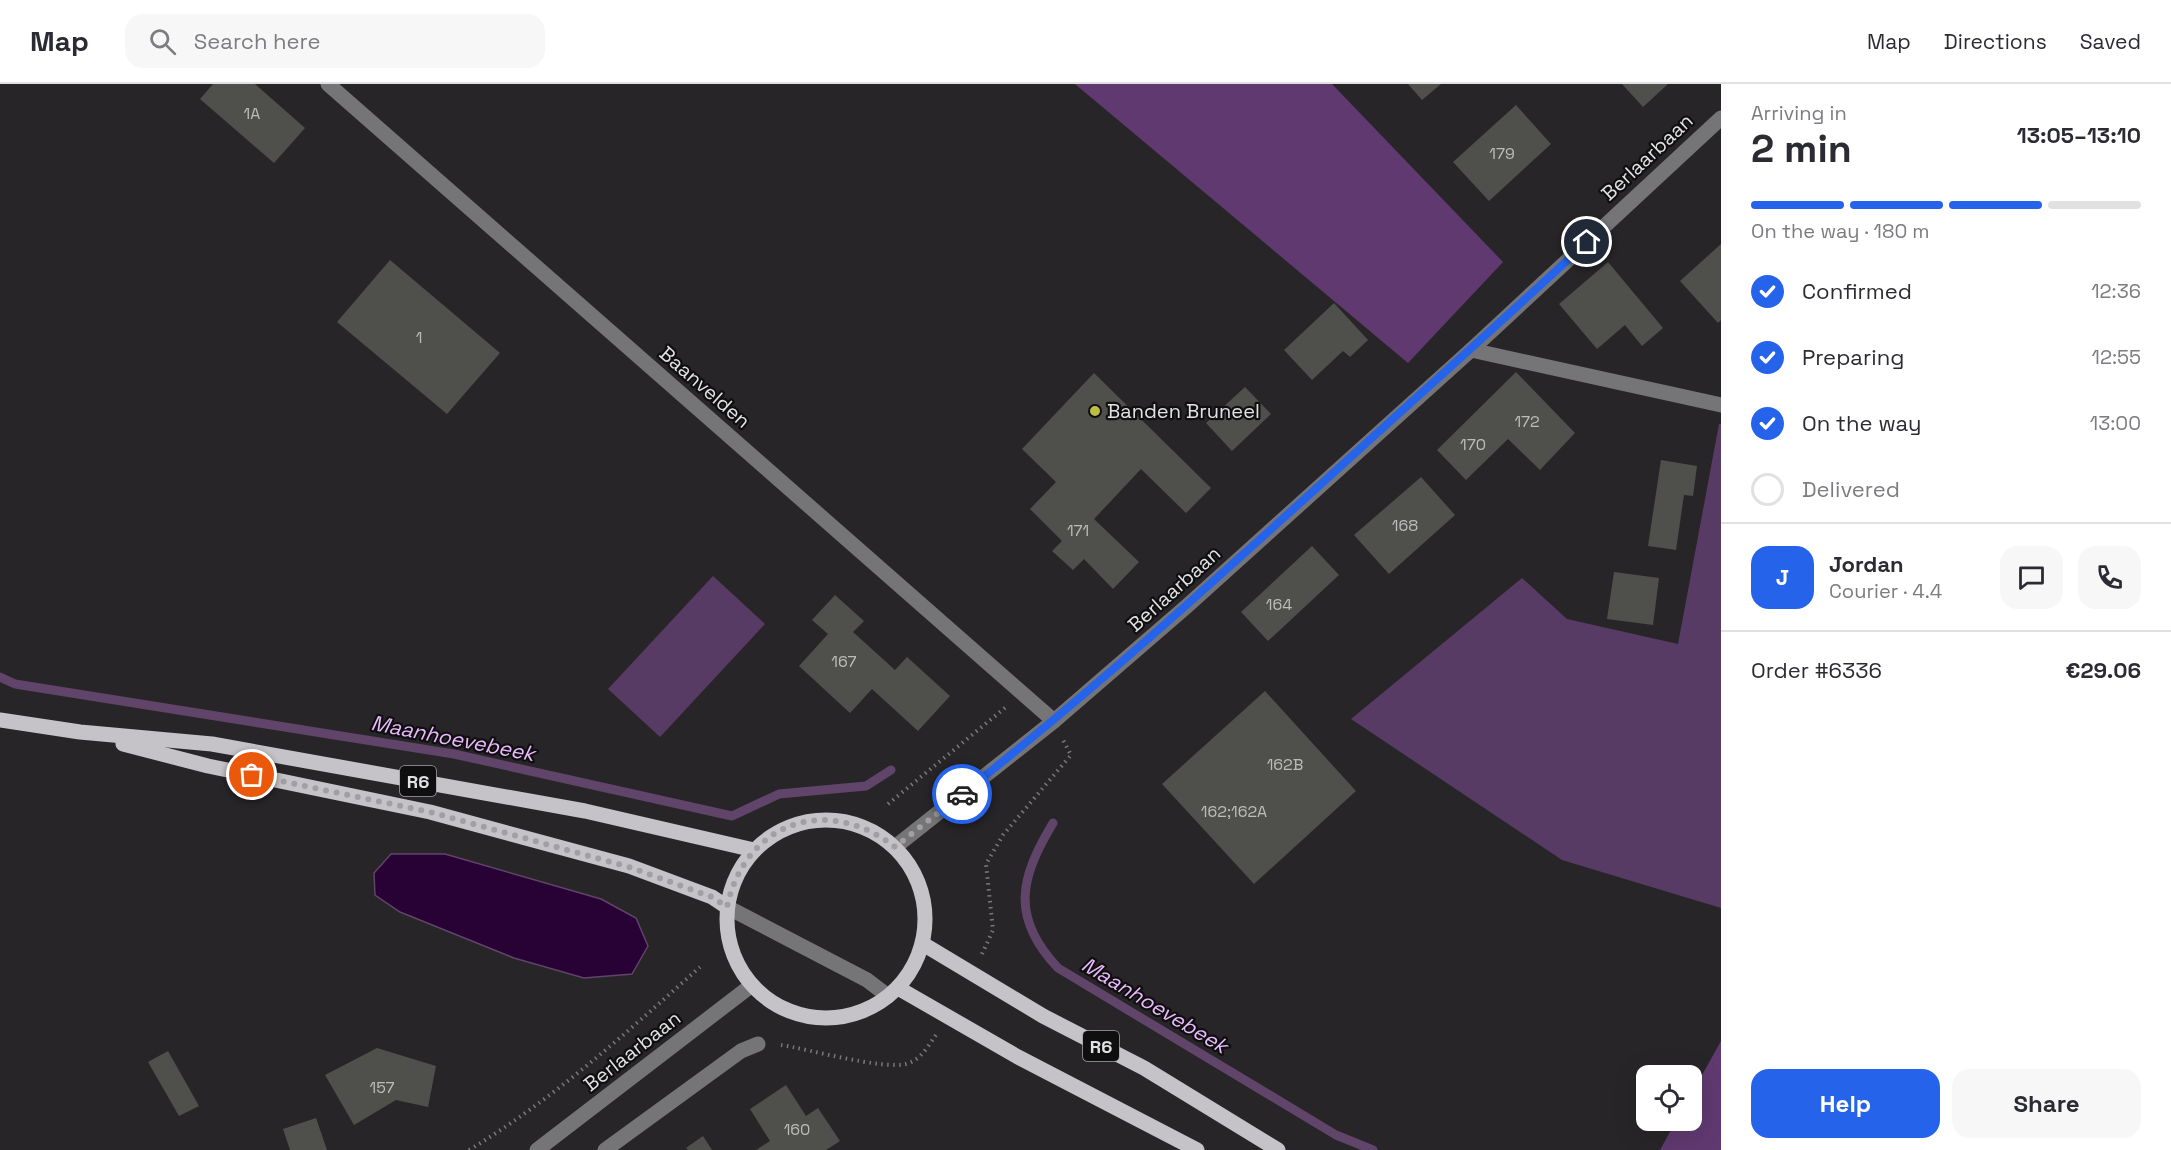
<!DOCTYPE html>
<meta charset="utf-8">
<style>
body{margin:0;font-family:"Space Grotesk",sans-serif;background:#f7f7f7;color:#2b2b33;height:100vh;display:flex;flex-direction:column;font-size:22px;white-space:nowrap}
*{box-sizing:border-box;margin:0}
p{font-size:20px;color:#7c7c81}
.icon{flex:none;width:33px;height:33px;fill:none;stroke:currentColor;stroke-width:2;stroke-linecap:round;stroke-linejoin:round}
.map{position:relative;flex:1;overflow:hidden}
.panel{display:flex;flex-direction:column;background:#fff;width:450px}
.panel>*{flex:none}
.fabs{position:absolute;left:1636px;top:981px;display:grid;gap:12px}
.fabs a{display:grid;place-items:center;width:66px;height:66px;border-radius:12px;background:#fff;box-shadow:0 6px 24px #0002;font-size:30px}
.pin{position:absolute;display:grid;place-items:center;width:51px;height:51px;color:#fff;margin:-26px;border:3px solid #fff;border-radius:50%;box-shadow:0 2px 6px #0007}
.courier{position:absolute;display:grid;place-items:center;width:60px;height:60px;margin:-30px;border:4px solid #2563eb;border-radius:50%;background:#fff;color:#222;box-shadow:0 2px 8px #0007}
.summary em{font-style:normal;font-weight:700}
.summary div{display:flex;flex-direction:column-reverse}
.summary{display:flex;align-items:center;justify-content:space-between;height:102px;padding:0 30px}
h1{font-size:39px;font-weight:700;line-height:45px}
.bar{display:grid;grid-template-columns:repeat(4,1fr);gap:9px 6px;align-content:center;height:72px;padding:0 30px}
.bar i{height:8px;border-radius:4px;background:#e1e1e2}
.bar .selected{background:#2563eb}
.bar p{grid-column:span 4}
.line{display:flex;align-items:center;gap:15px;padding:0 30px;border-top:2px solid #e1e1e2}
.line div{flex:1}
.round{display:grid;place-items:center;flex:none;width:63px;height:63px;border-radius:18px;background:#f7f7f7}
ol{padding:0 30px;list-style:none}
li{display:flex;align-items:center;gap:18px;height:66px}
li p{margin-inline-start:auto}
li .icon{padding:6px;border-radius:50%;background:#2563eb;color:#fff;stroke-width:4}
li:last-child{color:#7c7c81}
li i{width:33px;height:33px;border:3px solid #e1e1e2;border-radius:50%}
.action{display:flex;gap:12px;margin-top:auto;padding:12px 30px}
.action a{flex:1;height:69px;border-radius:18px;background:#2563eb;color:#fff;font-size:24px;font-weight:700;line-height:69px;text-align:center}
.action a+a{background:#f7f7f7;color:#2b2b33}
header{display:flex;align-items:center;gap:36px;box-sizing:border-box;height:84px;padding:0 30px;background:#fff;border-bottom:2px solid #e1e1e2}
header strong{font-size:28px}
nav{display:flex;gap:33px;margin-inline-start:auto;font-size:21px}
.search{width:420px;height:54px;background:#f7f7f7;display:flex;align-items:center;gap:15px;box-sizing:border-box;padding:0 21px;border-radius:18px;color:#7c7c81;font-size:22px}
main{display:flex;flex:1;min-height:0}
.map>svg:first-child{display:block}
.green{fill:#583b64}
.forest{fill:#603970}
.water{fill:#280135;stroke:#604469;stroke-width:1.5}
.lines{fill:none;stroke-linecap:round;stroke-linejoin:round}
.stream{stroke:#604469;stroke-width:9}
.building{fill:#4f4f4b}
.path{stroke:#7a787a;stroke-width:4;stroke-dasharray:1.5 4.5;stroke-linecap:butt}
.minor{stroke:#757476;stroke-width:15}
.major{stroke:#c5c3c7;stroke-width:15}
.done{stroke:#a19fa2;stroke-width:6;stroke-dasharray:0 10.8}
.route{stroke:#2563eb;stroke-width:8}
.poi-dot{fill:#bdbf43;stroke:#100f10;stroke-width:2}
.labels{text-anchor:middle;dominant-baseline:central;stroke-width:4.5;stroke-linejoin:round;paint-order:stroke}
.number-label{font-size:16px;fill:#bdbcbd}
.shield{fill:#100f10;stroke:#a3a2a4;stroke-width:1.5}
.shield-label{font-size:18px;font-weight:bold;fill:#e2e1e3}
.street-label{font-size:20px;fill:#e2e1e3;stroke:#100f10}
.poi-label{font-size:20px;fill:#e2e1e3;stroke:#100f10;text-anchor:start}
.water-label{font-size:21px;font-style:italic;fill:#e9bafd;stroke:#100f10}
</style>
<header>
<strong>Map</strong>
<div class="search"><svg class="icon" aria-label="search" viewBox="0 0 24 24"><circle cx="10" cy="10" r="6"/><path d="M15 15l6 6"/></svg>Search here</div>
<nav><a>Map</a><a>Directions</a><a>Saved</a></nav>
</header>
<main>
<div class="map">
<svg width="1721" height="1066" viewBox="0 0 1721 1066">
<rect width="100%" height="100%" fill="#282528"/>
<g class="green">
<polygon points="1719,340 1721,340 1721,824 1562,776 1351,635 1522,494 1567,535 1678,560"/>
<polygon points="713,492 765,540 660,653 608,605"/>
</g>
<g class="forest">
<polygon points="1075,0 1332,0 1503,178 1408,279"/>
<polygon points="1721,957 1721,1066 1660,1066 1676,1037 1692,1036 1692,1009"/>
</g>
<polygon class="water" points="391,770 445,770 601,815 636,834 648,862 632,890 584,894 514,874 400,828 375,811 374,789"/>
<g class="lines">
<g class="stream">
<polyline points="0,593 15,600 454,670 732,732 779,710 866,702 891,686"/>
<path d="M1053,739C1020,794 1010,833 1058,884L1336,1051L1373,1066"/>
</g>
</g>
<g class="building">
<polygon points="213,0 255,0 305,44 274,79 200,15"/>
<polygon points="1408,0 1441,0 1422,16"/>
<polygon points="1622,0 1668,0 1643,23"/>
<polygon points="1516,21 1551,60 1489,117 1453,78"/>
<polygon points="1721,160 1721,236 1718,239 1680,197"/>
<polygon points="390,176 500,269 447,330 337,238"/>
<polygon points="1608,178 1663,244 1642,262 1625,241 1597,265 1559,220"/>
<polygon points="1334,219 1368,256 1350,273 1343,267 1312,296 1284,266"/>
<polygon points="1516,288 1575,349 1540,386 1508,355 1466,396 1437,366"/>
<polygon points="1094,289 1211,404 1186,429 1141,385 1094,435 1139,478 1113,505 1084,475 1073,486 1052,467 1062,457 1030,425 1056,398 1022,365"/>
<polygon points="1245,303 1271,330 1232,367 1206,339"/>
<polygon points="1661,376 1697,382 1693,412 1684,411 1676,466 1648,462"/>
<polygon points="1421,393 1455,431 1389,490 1354,451"/>
<polygon points="1312,462 1339,491 1268,557 1241,528"/>
<polygon points="1614,488 1659,494 1653,541 1607,535"/>
<polygon points="835,511 864,537 853,548 895,586 907,573 950,612 918,647 872,605 850,629 799,582 828,550 812,536"/>
<polygon points="1265,607 1356,707 1254,800 1162,700"/>
<polygon points="377,964 436,982 428,1023 396,1016 354,1041 325,991"/>
<polygon points="168,967 199,1022 179,1032 148,978"/>
<polygon points="786,1001 806,1032 818,1024 840,1057 826,1066 756,1066 770,1057 750,1025"/>
<polygon points="316,1034 327,1066 290,1066 283,1045"/>
<polygon points="703,1052 712,1066 688,1066 686,1064"/>
</g>
<g class="lines">
<g class="path">
<polyline points="888,720 1006,623"/>
<polyline points="982,870 993,846 986,780 1003,751 1071,671 1063,656"/>
<path d="M781,961C808,965 883,986 906,980C921,976 928,962 936,951"/>
<path d="M469,1066C554,1015 626,949 700,883"/>
</g>
<g class="minor">
<polyline points="328,0 1054,637"/>
<polyline points="1471,266 1721,321"/>
<polyline points="895,763 1054,637 1187,522 1471,266 1721,34"/>
<polyline points="727,823 867,896 888,912"/>
<polyline points="537,1066 752,901"/>
<polyline points="605,1066 741,967 758,960"/>
</g>
<g class="major">
<polyline points="0,636 80,648 212,660 585,727 754,766"/>
<polyline points="123,660 208,682 430,728 629,782 712,813 727,823"/>
<circle cx="826" cy="835" r="99"/>
<polyline points="923,860 1043,932 1144,984 1278,1066"/>
<polyline points="898,904 1018,973 1197,1066"/>
</g>
</g>
<g class="lines">
<path class="done" d="M252,691L430,728L629,783L712,813L727,823C745,738 827,710 895,763L962,710"/>
<path class="route" d="M962,710C1098,603 1225,487 1353,371C1431,300 1510,230 1587,158"/>
</g>
<circle class="poi-dot" cx="1095" cy="327" r="6"/>
<g class="labels">
<g class="number-label">
<text x="252" y="29">1A</text>
<text x="1502" y="69">179</text>
<text x="419" y="253">1</text>
<text x="1527" y="337">172</text>
<text x="1473" y="360">170</text>
<text x="1405" y="441">168</text>
<text x="1078" y="446">171</text>
<text x="1279" y="520">164</text>
<text x="844" y="577">167</text>
<text x="1285" y="680">162B</text>
<text x="1234" y="727">162;162A</text>
<text x="382" y="1003">157</text>
<text x="797" y="1045">160</text>
</g>
<g class="shield">
<rect x="400" y="682" width="36" height="30" rx="4.5"/>
<rect x="1083" y="947" width="36" height="30" rx="4.5"/>
</g>
<g class="shield-label">
<text x="418" y="697">R6</text>
<text x="1101" y="962">R6</text>
</g>
<g class="street-label">
<text transform="translate(1647 73) rotate(-43)">Berlaarbaan</text>
<text transform="translate(705 303) rotate(41)">Baanvelden</text>
<text transform="translate(1174 505) rotate(-42)">Berlaarbaan</text>
<text transform="translate(632 967) rotate(-38)">Berlaarbaan</text>
</g>
<g class="poi-label">
<text x="1107" y="327">Banden Bruneel</text>
</g>
<g class="water-label">
<text transform="translate(453 654) rotate(11)">Maanhoevebeek</text>
<text transform="translate(1155 921) rotate(31)">Maanhoevebeek</text>
</g>
</g>
</svg>
<div class="fabs">
<a><svg class="icon" aria-label="locate" viewBox="0 0 24 24"><circle cx="12" cy="12" r="6"/><path d="M12 2v4M12 18v4M2 12h4M18 12h4"/></svg></a>
</div>
<div class="pin" style="left:252px;top:691px;background:#ea580c"><svg class="icon" aria-label="bag" viewBox="0 0 24 24"><path d="M5 8h14l-1 12H6zM9 8a3 3 0 0 1 6 0"/></svg></div>
<div class="pin" style="left:1587px;top:158px;background:#1f2937"><svg class="icon" aria-label="home" viewBox="0 0 24 24"><path d="M3 11l9-7 9 7M6 9v11h12V9"/></svg></div>
<div class="courier" style="left:962px;top:710px"><svg class="icon" aria-label="car" viewBox="0 0 24 24"><path d="M5 17H2v-5l4-1 3-4h7l3 4 3 1v5h-3M9 17h6M6 11h13"/><circle cx="7" cy="17" r="2"/><circle cx="17" cy="17" r="2"/></svg></div>
</div>
<section class="panel">
<div class="summary"><div><h1>2 min</h1><p>Arriving in</p></div><em>13:05–13:10</em></div>
<div class="bar"><i class="selected"></i><i class="selected"></i><i class="selected"></i><i></i><p>On the way · 180 m</p></div>
<ol>
<li><svg class="icon" aria-label="check" viewBox="0 0 24 24"><path d="M5 12l5 5 9-10"/></svg>Confirmed<p>12:36</p></li>
<li><svg class="icon" aria-label="check" viewBox="0 0 24 24"><path d="M5 12l5 5 9-10"/></svg>Preparing<p>12:55</p></li>
<li><svg class="icon" aria-label="check" viewBox="0 0 24 24"><path d="M5 12l5 5 9-10"/></svg>On the way<p>13:00</p></li>
<li><i></i>Delivered</li>
</ol>
<div class="line" style="height:108px"><b class="round" style="background:#2563eb;color:#fff">J</b><div><b>Jordan</b><p>Courier · 4.4</p></div><a class="round"><svg class="icon" aria-label="chat" viewBox="0 0 24 24"><path d="M4 5h16v11H9l-5 4z"/></svg></a><a class="round"><svg class="icon" aria-label="phone" viewBox="0 0 24 24"><path d="M5 4h4l2 5-3 2q2 4 5 5l2-3 5 2v4C11 20 4 13 5 4z"/></svg></a></div>
<div class="line" style="height:78px"><div>Order #6336</div><b>€29.06</b></div>
<div class="action"><a>Help</a><a>Share</a></div>
</section>
</main>
